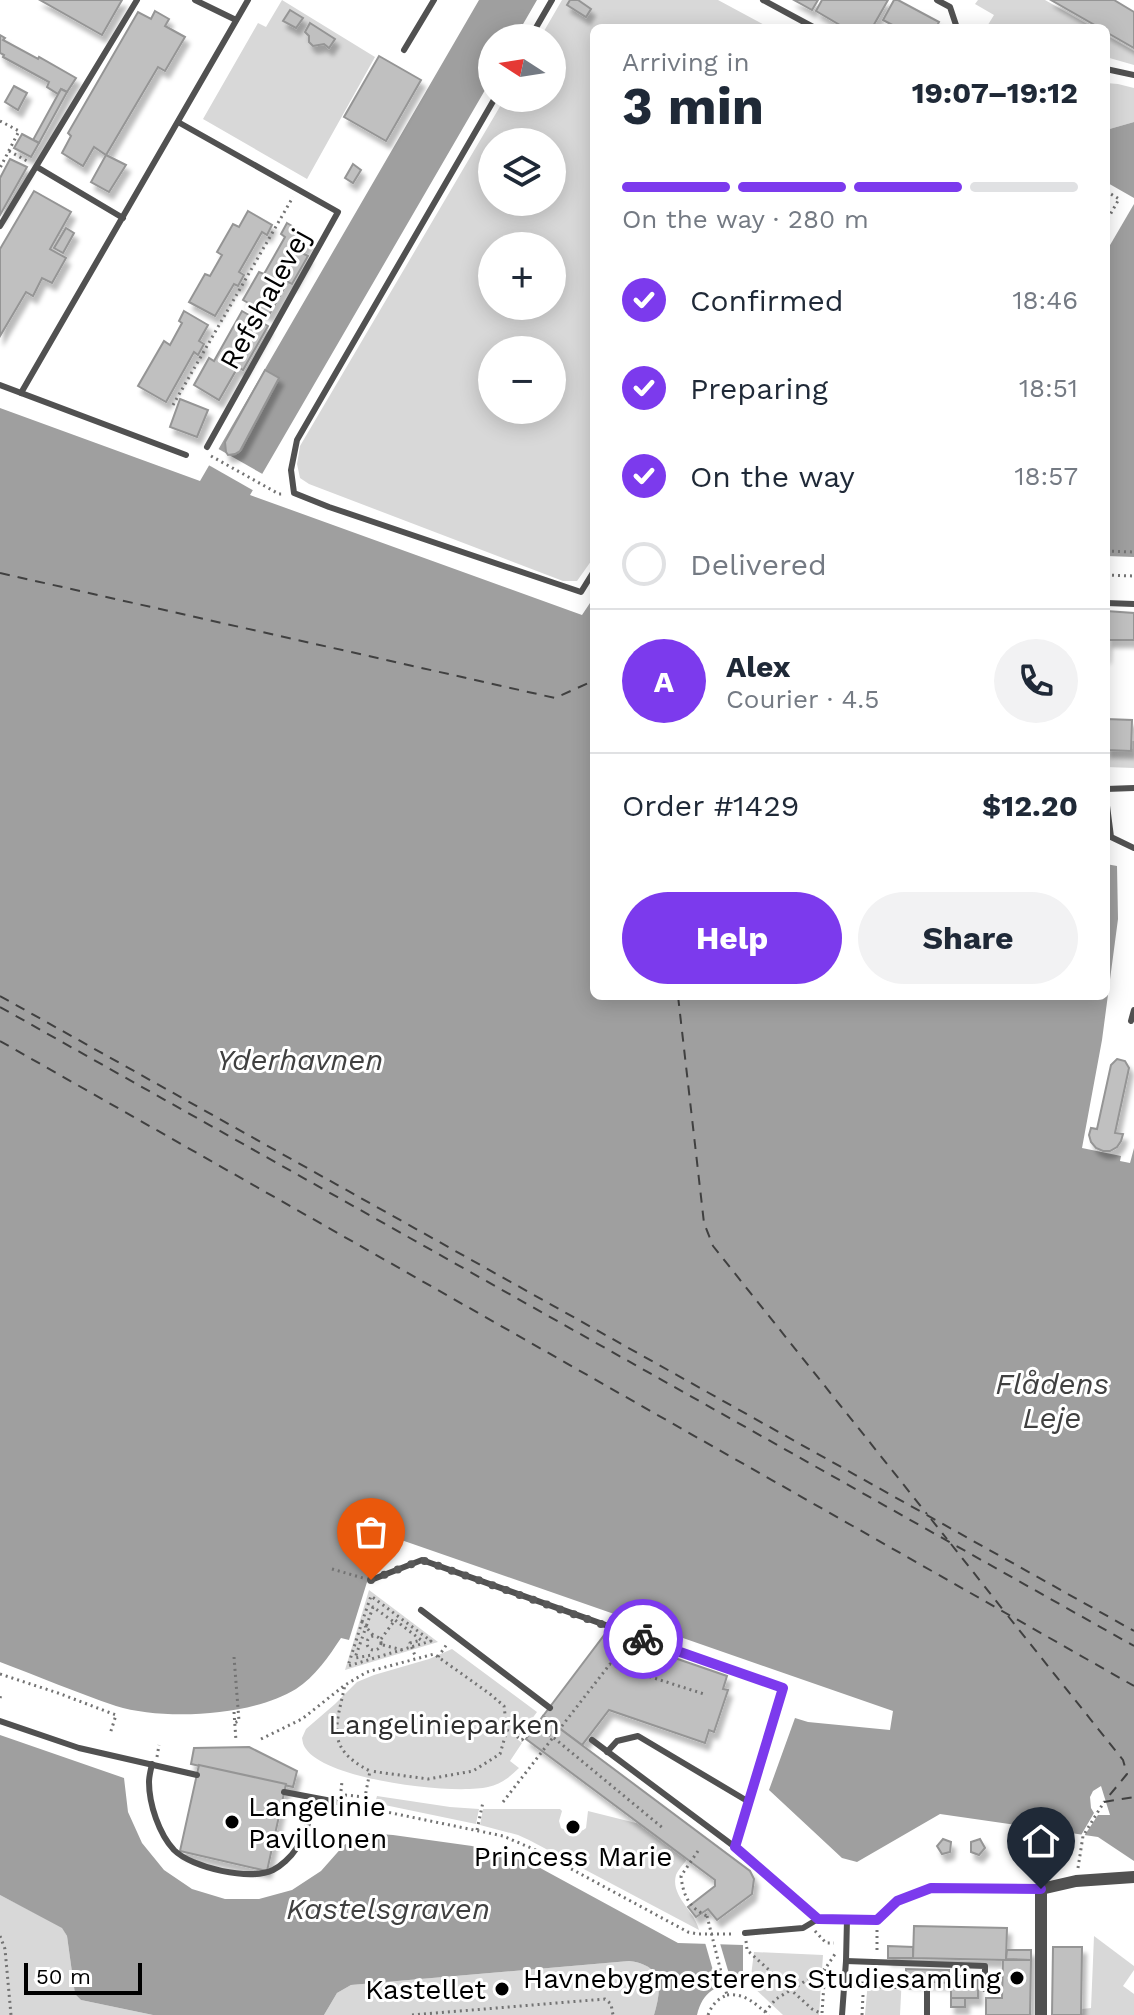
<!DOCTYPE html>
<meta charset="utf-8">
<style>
body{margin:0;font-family:"Work Sans",sans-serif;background:#f2f2f3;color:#1f2937;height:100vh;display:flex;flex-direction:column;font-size:30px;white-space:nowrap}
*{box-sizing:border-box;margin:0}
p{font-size:26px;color:#747a83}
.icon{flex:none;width:44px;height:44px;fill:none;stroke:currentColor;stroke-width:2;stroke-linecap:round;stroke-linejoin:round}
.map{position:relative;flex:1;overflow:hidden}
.sheet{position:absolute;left:590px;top:24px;width:520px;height:976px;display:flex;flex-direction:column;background:#fff;border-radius:12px;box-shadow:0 4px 20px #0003}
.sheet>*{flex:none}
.needle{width:52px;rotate:282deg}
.controls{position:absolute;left:478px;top:24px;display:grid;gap:16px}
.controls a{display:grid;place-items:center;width:88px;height:88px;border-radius:50%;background:#fff;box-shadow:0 4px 20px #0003;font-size:40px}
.scale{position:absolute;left:24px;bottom:20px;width:118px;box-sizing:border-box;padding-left:8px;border:4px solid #000;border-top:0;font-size:22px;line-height:28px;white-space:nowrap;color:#000;-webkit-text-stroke:6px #fff;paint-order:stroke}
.pin{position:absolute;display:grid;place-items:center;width:68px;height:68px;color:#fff;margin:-82px -34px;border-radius:50% 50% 50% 0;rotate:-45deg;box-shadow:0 0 8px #0007}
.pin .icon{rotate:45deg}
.courier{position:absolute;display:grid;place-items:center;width:80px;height:80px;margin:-40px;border:6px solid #7c3aed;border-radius:50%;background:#fff;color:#222;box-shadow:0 2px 10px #0007}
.head em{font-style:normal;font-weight:700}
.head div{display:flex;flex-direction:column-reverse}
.head{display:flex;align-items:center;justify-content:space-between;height:136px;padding:0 32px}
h1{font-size:52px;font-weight:700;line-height:60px}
.bar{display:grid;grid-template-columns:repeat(4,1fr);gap:12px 8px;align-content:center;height:96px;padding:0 32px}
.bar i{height:10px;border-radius:6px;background:#e0e1e3}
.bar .selected{background:#7c3aed}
.bar p{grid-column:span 4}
.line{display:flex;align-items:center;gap:20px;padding:0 32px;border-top:2px solid #e0e1e3}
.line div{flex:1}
.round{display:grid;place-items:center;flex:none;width:84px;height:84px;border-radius:42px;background:#f2f2f3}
ol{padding:0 32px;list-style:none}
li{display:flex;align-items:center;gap:24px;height:88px}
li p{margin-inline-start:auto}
li .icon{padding:8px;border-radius:50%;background:#7c3aed;color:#fff;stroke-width:4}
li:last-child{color:#747a83}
li i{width:44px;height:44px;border:4px solid #e0e1e3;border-radius:50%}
.primary-button{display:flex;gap:16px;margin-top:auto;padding:16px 32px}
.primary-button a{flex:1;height:92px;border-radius:48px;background:#7c3aed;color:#fff;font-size:32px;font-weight:700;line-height:92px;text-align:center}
.primary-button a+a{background:#f2f2f3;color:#1f2937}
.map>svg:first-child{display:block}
.green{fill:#d8d8d8;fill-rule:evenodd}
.water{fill:#9f9f9f}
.pier{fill:#fff}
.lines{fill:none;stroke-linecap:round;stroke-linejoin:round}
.ferry{stroke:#404040;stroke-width:2;stroke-dasharray:10 8;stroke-linecap:butt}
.building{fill:#c0c0c0;stroke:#959595;stroke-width:2;filter:url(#shadow)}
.path{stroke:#737373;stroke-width:3;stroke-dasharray:2 4;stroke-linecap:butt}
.lane{stroke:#515151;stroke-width:6}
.street{stroke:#515151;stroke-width:12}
.path-bridge{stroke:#737373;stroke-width:3;stroke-dasharray:2 4;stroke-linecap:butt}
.done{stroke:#595959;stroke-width:8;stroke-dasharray:0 14.4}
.route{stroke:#7c3aed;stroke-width:10}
.poi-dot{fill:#000;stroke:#fff;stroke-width:3}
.labels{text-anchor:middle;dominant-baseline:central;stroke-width:6;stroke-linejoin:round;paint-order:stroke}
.street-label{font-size:28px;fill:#000;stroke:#fff}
.park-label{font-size:28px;fill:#2f2f2f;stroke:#fff}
.poi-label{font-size:28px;fill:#000;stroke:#fff;text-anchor:end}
.water-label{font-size:30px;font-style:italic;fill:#404040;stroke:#fff}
</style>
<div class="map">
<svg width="1134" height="2015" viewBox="0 0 1134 2015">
<defs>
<filter id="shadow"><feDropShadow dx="4" dy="7" stdDeviation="2" flood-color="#0004"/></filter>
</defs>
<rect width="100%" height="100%" fill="#fff"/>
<g class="green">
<polygon points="282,0 375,57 307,179 203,119 258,23 266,27"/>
<path d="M562,0H718L770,28H594V557L577,581H563L309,484L300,478L297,464L300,446L505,98H552V38H540ZM492,142H552V202H492ZM492,246H552V306H492ZM492,350H552V410H492Z"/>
<polygon points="978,0 1045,0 1094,28 986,28 994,15 975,4"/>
<polygon points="1106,35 1134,51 1134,65 1106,57"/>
<polygon points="1106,83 1118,84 1134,88 1134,122 1106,130"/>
<polygon points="1131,741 1134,741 1134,768 1106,767 1106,750 1131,751"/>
<polygon points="369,1590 438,1642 345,1670"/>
<path d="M452,1649L537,1712L517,1739L522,1743L510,1761L519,1768C510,1777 501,1784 488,1787C453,1795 327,1780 306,1749C303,1745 303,1743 302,1738L306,1729L335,1704L357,1682L374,1675L429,1659Z"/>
<polygon points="377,1796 450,1807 479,1809 476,1824 375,1803"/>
<path d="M483,1809H560L562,1811L559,1821L561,1828C568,1832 580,1834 586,1828L588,1811L644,1825L692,1853C688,1859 679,1868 676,1875C670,1896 695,1911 699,1930L529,1840L518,1835L480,1825Z"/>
<polygon points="0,1895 62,1927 67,1936 75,1994 81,2000 153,2015 0,2015"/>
<polygon points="1094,1936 1134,1966 1134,1970 1123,1986 1134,1994 1134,2015 1082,2015 1082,2009 1091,2008"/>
<polygon points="754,1952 823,1955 819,2015 783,2015 750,1984"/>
<path d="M629,1961C664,1965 662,1988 654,2015H324L337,1993L351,1985Z"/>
<polygon points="871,1974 902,1975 900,2015 865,2015 868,1981"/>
</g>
<g class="water">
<path d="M479,0H537L515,38H492V78L250,495L582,615L594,597V996H1106V864L1117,866L1118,919L1102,1040L1082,1148L1121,1156L1120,1161L1130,1163L1134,1148V1861L1098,1837L940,1814L857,1862L842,1858L769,1790L795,1718L808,1722L890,1730L893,1711L384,1534L381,1537L349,1640L341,1638C329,1656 315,1677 296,1689C252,1716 165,1721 116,1706C77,1693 38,1676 0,1662V408L200,481Z"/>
<polygon points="1134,122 1134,198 1106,182 1106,130"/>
<polygon points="1134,204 1134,557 1106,556 1106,252"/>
<path d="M0,1735L124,1778L128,1812L142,1843L164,1870L192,1889L225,1899H259L292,1890L321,1871L344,1845L367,1833L393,1835L472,1846L531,1863L678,1943L743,1945V1984C718,1983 703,1990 697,2015H654C662,1988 664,1965 629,1961L351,1985L337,1993L324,2015H153L81,2000L75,1994L67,1936L62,1928L0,1895Z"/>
</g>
<g class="pier">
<polygon points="215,447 266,476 256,492 205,463"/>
<polygon points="1101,1786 1110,1815 1098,1815 1082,1839 1080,1837 1094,1813 1091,1808 1090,1797 1093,1791"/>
<polygon points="704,1939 719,1940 732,1984 718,1988"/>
</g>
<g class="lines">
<g class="ferry">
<polyline points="0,573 555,698 593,681 594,677"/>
<polyline points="0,996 1134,1631"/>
<polyline points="678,996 704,1223 713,1246 927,1514"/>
<polyline points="0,1007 1134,1646"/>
<polyline points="0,1041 1134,1686"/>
<polyline points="931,1519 947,1539"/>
<polyline points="951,1544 1004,1611"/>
<polyline points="1008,1616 1123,1760 1127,1774 1104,1802"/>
<polyline points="1104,1802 1134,1797"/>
</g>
</g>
<g class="building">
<polygon points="40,0 122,0 102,35"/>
<polygon points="570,0 578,0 591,9 586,17 567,5"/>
<polygon points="794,0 818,0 812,10"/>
<polygon points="822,0 888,0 872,28 845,28 816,11"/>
<polygon points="894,0 898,0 939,22 936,28 898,28 883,20"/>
<polygon points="1051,0 1114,0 1134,12 1134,48 1106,32 1106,28 1100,28"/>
<polygon points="290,10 303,18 296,28 283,21"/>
<polygon points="155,11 169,19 165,26 185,37 165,71 158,67 106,155 94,147 83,166 62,153 71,136 68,133 138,12 151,19"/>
<polygon points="310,23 335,39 329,48 324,44 313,46 309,42 309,36 305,32"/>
<polygon points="0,35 5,38 3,40 38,59 39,57 76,78 67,92 61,89 58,94 47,87 49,82 3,57 4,55 0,53"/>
<polygon points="379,56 421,80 386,141 344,117"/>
<polygon points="14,86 27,93 18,110 5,102"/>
<polygon points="61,89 67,92 39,143 33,140"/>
<polygon points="22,134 39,143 31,157 14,148"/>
<polygon points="106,155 126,165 109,192 91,182"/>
<polygon points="10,159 27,167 0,215 0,178"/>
<polygon points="353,164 361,170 353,183 345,178"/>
<polygon points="34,191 71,212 50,249 66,258 52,283 42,278 33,296 26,292 0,336 0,249"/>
<polygon points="248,211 272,225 267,235 262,232 239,272 244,275 238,286 234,284 215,316 189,302 205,274 210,276 222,255 217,252 233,224 239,227"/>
<polygon points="287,223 311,237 302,253 308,256 292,284 288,282 269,315 243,300 259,272 264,274 285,237 281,234"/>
<polygon points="66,228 74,233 63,253 54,248"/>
<polygon points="184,311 208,325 199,341 204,344 198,355 194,352 166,402 138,386 164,341 170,345 182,323 179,321"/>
<polygon points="242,311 268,326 243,370 238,367 219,400 194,385 209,358 214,361"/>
<polygon points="265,370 279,378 240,451 235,454 228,455 226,452 225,442"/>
<polygon points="180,399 208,410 197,437 170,427"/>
<polygon points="1106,611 1134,613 1134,640 1107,640 1106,657"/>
<polygon points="1106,719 1132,720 1131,751 1106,750"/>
<polygon points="1117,1059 1125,1061 1129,1068 1115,1133 1123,1134 1121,1141 1117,1147 1110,1151 1103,1151 1096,1148 1091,1142 1089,1135 1091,1128 1097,1129 1111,1065"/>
<polygon points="605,1634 727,1676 723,1689 728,1690 714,1732 709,1730 705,1743 609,1710 582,1745 543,1716"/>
<polygon points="543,1716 750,1871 754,1879 752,1894 717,1920 708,1909 696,1917 688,1907 715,1886 715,1880 526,1739"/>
<polygon points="249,1747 297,1771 293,1787 191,1764 194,1748"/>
<polygon points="199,1765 286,1784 267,1871 180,1851"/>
<polygon points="943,1839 951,1842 950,1852 942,1854 937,1846"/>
<polygon points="980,1839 985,1848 979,1855 971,1852 971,1842"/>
<polygon points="914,1926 1007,1928 1006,1960 913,1958"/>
<polygon points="888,1946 913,1947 913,1958 888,1958"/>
<polygon points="1053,1947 1082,1947 1081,2015 1052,2015"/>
<polygon points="1007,1950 1031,1950 1031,1960 1006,1959"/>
<polygon points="1003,1960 1031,1960 1030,2015 986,2015 986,1998 1002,1998"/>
<polygon points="906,1969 949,1970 949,1977 906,1975"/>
<polygon points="906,1975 949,1977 949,1983 906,1981"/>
<rect x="951" y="1976" width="27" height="22"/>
<rect x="951" y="1998" width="14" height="9"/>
</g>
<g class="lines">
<g class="path">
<polyline points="0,121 19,131 0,168"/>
<polyline points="9,151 27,161"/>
<polyline points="1106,191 1119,199 1106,222"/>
<polyline points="173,405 293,197"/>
<polyline points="211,456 279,494 282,494"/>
<polyline points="1106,551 1134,552"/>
<polyline points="1106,575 1134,576"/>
<polyline points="332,1569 363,1578"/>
<polyline points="362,1622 371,1596 431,1641 348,1666 362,1622 366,1627 355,1658 372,1655"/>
<polyline points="373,1635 366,1627 373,1607 394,1622"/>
<circle cx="374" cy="1643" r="7"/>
<polyline points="381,1639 395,1620 421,1640 410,1643 416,1658"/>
<polyline points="383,1645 402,1650"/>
<polyline points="234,1657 239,1721 234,1723"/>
<polyline points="438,1657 447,1644"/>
<polyline points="0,1674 58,1693 116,1715 110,1734"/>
<polyline points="0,1698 1,1695"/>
<polyline points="234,1712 236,1741"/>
<polyline points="507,1730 522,1740 532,1726 554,1738 664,1829"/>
<polyline points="261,1739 302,1719 345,1685 367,1672 434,1654 490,1694 504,1706 507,1730 500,1754 473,1771 428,1779 370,1771"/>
<polyline points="157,1757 159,1745"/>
<polyline points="341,1791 342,1781"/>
<path d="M345,1795L365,1797L370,1771C325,1748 336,1727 345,1685"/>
<polyline points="503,1802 610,1664 704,1694"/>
<polyline points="348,1804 503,1836 538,1851 688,1932 698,1934 734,1934"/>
<polyline points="477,1830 483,1802"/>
<path d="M698,1851L681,1876C683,1895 689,1908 707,1916"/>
<polyline points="1078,1868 1083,1836 1104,1802"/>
<polyline points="815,1931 826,1943 834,1943"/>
<polyline points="0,1936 5,1949 11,2015"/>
<polyline points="746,1941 747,1950 812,2009 822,2014"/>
<polyline points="877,1950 877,1930"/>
<path d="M727,1995C746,1993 755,2004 769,2015"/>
<polyline points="765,2012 776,1999 825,1969 835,1954"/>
<polyline points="822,2013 825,1969"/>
<polyline points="412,2015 605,1999 611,2004 613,2015"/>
<path d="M708,2015C712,2005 717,1999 727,1995L725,1988"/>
<polyline points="862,2015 863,1995"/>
</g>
<g class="lane">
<polyline points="195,0 236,20"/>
<polyline points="763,0 815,28"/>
<polyline points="937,0 950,7 957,28"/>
<polyline points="530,38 552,0"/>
<polyline points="404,50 434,0"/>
<polyline points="1106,69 1134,75"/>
<polyline points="495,98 297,440 291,470 294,493 329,507 581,592 594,571"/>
<polyline points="178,122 338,212 207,447"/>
<polyline points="37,167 123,218"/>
<polyline points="0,226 137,0"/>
<polyline points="0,385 186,455"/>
<polyline points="21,393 248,0"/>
<polyline points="1106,603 1134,604"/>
<polyline points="1106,789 1134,788"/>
<polyline points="1106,798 1111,837 1134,848"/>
<polyline points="1131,1021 1134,1010"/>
<polyline points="371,1580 422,1560 783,1688 735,1847"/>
<polyline points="421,1610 550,1708"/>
<polyline points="0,1721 79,1748 197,1775"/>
<polyline points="592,1740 735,1847 818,1919"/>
<polyline points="607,1752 617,1741 638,1736 749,1802"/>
<path d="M152,1764C151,1769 149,1776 149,1782C149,1804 159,1834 174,1850C192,1868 250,1881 273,1870C281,1866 291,1857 296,1849C307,1835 310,1815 314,1798"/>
<polyline points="284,1792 337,1802"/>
<polyline points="745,1933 803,1928 818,1919 877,1920 897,1901 931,1888 1041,1889"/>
<polyline points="846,1961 985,1966 985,1989"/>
<polyline points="844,1984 927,1987 927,2015"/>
<polyline points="842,2015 846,1961 847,1919"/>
</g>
<polyline class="street" points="1041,2015 1041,1889 1076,1881 1134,1877"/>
<polyline class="path-bridge" points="707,1916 725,1988"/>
</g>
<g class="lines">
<polyline class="done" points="371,1580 422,1560 643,1639"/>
<polyline class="route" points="643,1639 783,1688 735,1847 818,1919 877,1920 897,1901 931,1888 1041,1889"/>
</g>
<g class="poi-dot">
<circle cx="232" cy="1822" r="8"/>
<circle cx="573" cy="1827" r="8"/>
<circle cx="1017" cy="1978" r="8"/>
<circle cx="502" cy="1989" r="8"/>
</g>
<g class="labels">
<g class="street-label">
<text transform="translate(265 299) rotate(-61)">Refshalevej</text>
</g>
<g class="park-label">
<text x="444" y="1724">Langelinieparken</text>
</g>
<g class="poi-label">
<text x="248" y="1806" text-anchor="start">Langelinie<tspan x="248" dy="32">Pavillonen</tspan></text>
<text x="573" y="1856" text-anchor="middle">Princess Marie</text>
<text x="1001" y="1978">Havnebygmesterens Studiesamling</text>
<text x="486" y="1989">Kastellet</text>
</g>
<g class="water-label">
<text x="300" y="1059">Yderhavnen</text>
<text x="1052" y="1383">Flådens<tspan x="1052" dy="34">Leje</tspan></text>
<text x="388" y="1908">Kastelsgraven</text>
</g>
</g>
</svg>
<div class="controls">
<a><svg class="needle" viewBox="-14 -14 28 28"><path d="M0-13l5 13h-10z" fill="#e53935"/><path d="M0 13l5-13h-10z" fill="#747a83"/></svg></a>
<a><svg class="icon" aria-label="layers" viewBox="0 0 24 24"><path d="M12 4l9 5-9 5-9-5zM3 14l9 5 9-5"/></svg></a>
<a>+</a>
<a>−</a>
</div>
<div class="scale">50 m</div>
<div class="pin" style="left:371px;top:1580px;background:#ea580c"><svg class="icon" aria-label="bag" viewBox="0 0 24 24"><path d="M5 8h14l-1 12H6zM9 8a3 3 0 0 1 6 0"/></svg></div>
<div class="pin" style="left:1041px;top:1889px;background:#1f2937"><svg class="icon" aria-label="home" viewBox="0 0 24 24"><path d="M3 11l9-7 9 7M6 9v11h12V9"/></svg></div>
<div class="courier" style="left:643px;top:1639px"><svg class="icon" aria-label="bike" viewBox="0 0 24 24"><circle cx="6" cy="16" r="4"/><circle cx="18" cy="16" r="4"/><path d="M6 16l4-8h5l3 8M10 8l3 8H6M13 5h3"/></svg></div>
<section class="sheet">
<div class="head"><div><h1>3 min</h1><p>Arriving in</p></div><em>19:07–19:12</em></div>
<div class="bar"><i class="selected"></i><i class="selected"></i><i class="selected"></i><i></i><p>On the way · 280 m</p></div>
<ol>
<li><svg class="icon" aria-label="check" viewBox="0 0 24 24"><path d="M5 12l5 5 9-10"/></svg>Confirmed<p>18:46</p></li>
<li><svg class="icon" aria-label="check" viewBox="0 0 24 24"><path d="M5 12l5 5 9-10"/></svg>Preparing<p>18:51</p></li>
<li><svg class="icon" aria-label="check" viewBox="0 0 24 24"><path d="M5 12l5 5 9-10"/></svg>On the way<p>18:57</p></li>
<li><i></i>Delivered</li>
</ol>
<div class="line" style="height:144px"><b class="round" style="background:#7c3aed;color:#fff">A</b><div><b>Alex</b><p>Courier · 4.5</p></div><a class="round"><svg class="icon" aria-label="phone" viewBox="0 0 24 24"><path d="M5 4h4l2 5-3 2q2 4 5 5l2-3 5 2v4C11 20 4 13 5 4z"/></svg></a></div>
<div class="line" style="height:104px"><div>Order #1429</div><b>$12.20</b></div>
<div class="primary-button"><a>Help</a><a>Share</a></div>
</section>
</div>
